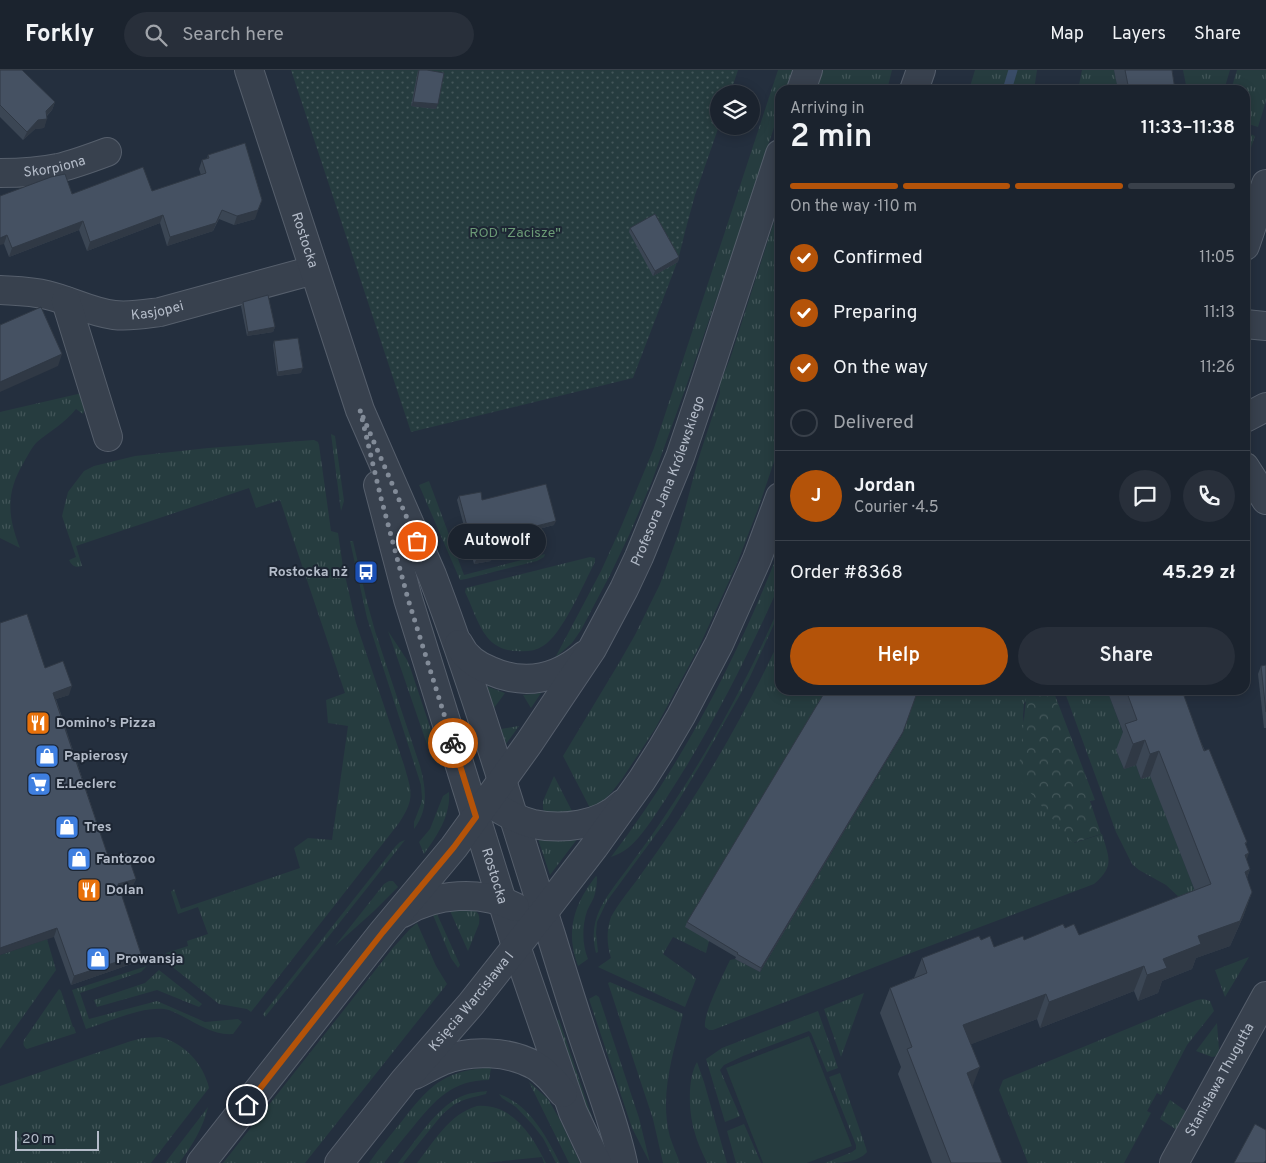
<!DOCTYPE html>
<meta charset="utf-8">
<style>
body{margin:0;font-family:Overpass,sans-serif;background:#282f3a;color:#f1f3f6;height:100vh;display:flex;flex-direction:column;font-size:19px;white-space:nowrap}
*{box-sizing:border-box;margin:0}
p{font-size:16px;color:#a0a4aa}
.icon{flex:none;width:28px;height:28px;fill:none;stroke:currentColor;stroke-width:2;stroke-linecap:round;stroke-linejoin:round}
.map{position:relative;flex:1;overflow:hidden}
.panel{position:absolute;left:775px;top:15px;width:475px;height:610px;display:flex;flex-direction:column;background:#1b232e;border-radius:15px;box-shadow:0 2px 12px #0003,0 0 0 1px #39404a}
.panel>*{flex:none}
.controls{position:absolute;left:710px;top:15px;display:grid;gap:10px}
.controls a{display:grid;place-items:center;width:50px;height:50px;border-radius:50%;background:#1b232e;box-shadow:0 2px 12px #0003,0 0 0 1px #39404a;font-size:25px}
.scale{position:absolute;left:15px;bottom:12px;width:84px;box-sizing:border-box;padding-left:5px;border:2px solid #b4bcc9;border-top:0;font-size:14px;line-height:18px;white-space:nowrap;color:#b4bcc9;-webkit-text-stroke:4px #1d2633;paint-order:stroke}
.pin{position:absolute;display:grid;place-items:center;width:42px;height:42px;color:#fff;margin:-21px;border:2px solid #fff;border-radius:50%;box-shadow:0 1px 5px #0007}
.courier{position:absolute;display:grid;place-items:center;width:50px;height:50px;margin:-25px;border:4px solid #b45309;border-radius:50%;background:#fff;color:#222;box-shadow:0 1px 6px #0007}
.bubble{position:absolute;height:35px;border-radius:18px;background:#1b232e;box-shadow:0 2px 12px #0003,0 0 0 1px #39404a;font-size:16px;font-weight:600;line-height:35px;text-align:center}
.headline em{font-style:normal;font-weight:600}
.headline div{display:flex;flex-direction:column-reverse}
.headline{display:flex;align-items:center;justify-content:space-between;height:85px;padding:0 15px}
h1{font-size:32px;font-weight:600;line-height:38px}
.bar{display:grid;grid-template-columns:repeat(4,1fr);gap:8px 5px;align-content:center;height:60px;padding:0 15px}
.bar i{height:6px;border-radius:4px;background:#39404a}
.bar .active{background:#b45309}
.bar p{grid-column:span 4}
.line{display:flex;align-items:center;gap:12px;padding:0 15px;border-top:1px solid #39404a}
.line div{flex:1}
.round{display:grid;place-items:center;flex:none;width:52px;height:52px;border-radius:26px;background:#282f3a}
ol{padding:0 15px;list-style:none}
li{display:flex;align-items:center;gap:15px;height:55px}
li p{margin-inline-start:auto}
li .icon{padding:5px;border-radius:50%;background:#b45309;color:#fff;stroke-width:4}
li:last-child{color:#a0a4aa}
li i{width:28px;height:28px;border:2px solid #39404a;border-radius:50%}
.action{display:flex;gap:10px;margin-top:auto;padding:10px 15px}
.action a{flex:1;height:58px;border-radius:30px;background:#b45309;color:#fff;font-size:20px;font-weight:600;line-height:58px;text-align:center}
.action a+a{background:#282f3a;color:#f1f3f6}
header{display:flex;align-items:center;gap:30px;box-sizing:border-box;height:70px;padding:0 25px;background:#1b232e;border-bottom:1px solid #39404a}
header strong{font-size:24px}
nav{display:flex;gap:28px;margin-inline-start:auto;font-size:18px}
.search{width:350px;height:45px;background:#282f3a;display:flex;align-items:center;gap:12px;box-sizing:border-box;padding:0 18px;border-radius:28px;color:#a0a4aa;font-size:19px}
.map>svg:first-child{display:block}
.grass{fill:url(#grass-tufts)}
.park{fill:url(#park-crowns)}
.garden{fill:url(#garden-dots)}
.pitch{fill:#263c3f}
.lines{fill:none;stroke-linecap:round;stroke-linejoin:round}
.stream{stroke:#394c67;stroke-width:9}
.minor-casing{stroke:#565f6c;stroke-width:30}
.tertiary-casing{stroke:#565f6c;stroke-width:30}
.minor{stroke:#38414e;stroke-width:28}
.tertiary{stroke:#38414e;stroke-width:28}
.wall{fill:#3b4654}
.shaded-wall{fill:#303945}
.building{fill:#455162;stroke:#303945}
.done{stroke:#828b98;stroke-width:5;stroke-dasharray:0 9}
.route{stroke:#b45309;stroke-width:6}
.labels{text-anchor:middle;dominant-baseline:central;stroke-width:4;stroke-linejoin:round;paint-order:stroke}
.street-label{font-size:14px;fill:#b4bcc9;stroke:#1d2633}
.park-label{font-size:14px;fill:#6b9a76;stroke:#1d2633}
.poi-label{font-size:14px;font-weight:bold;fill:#b4bcc9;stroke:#1d2633;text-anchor:start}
</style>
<header>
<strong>Forkly</strong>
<div class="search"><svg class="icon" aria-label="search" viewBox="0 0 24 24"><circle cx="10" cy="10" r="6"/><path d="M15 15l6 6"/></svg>Search here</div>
<nav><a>Map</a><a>Layers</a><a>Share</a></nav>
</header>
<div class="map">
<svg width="1266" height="1093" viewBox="0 0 1266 1093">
<defs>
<pattern id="grass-tufts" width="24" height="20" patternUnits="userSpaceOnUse" patternTransform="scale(1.25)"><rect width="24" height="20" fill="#263c3f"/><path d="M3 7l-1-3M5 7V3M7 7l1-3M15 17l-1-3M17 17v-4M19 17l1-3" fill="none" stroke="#435659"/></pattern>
<pattern id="park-crowns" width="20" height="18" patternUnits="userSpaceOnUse" patternTransform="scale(1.25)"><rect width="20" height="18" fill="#263c3f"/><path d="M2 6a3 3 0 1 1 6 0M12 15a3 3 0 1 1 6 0" fill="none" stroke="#435659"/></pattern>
<pattern id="garden-dots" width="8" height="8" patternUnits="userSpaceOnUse" patternTransform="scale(1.25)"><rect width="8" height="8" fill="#263c3f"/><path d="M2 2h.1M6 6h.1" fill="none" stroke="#435659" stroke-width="1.8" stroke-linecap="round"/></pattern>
</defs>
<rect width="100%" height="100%" fill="#242f3e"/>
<g class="grass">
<polygon points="778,0 793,0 786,20 780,20 780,39 746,143 687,314 652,411 630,463 611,503 581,560 572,573 555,588 601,501 621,457 654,378"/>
<polygon points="823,0 892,0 887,20 816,20"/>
<polygon points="975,0 1037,0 1034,20 969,20"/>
<polygon points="1082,0 1114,0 1118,20 1078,20"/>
<polygon points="1183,0 1230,0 1224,20 1187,20"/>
<polygon points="1237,0 1266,0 1266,31 1258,57 1245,53 1245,20 1231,20"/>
<polygon points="1245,62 1255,66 1245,95"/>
<polygon points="780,133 780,374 758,439 736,496 699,577 655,659 622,709 611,723 605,729 590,738 563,686 619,593 635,565 660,514 679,462 698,390 720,323 720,313 730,289"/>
<path d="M82,323L85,337L83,344L76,339C65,353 50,361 37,372C32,377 28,385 24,392C6,422 7,445 20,478L0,468V342Z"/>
<polygon points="331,364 335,366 344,431 341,441"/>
<path d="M314,370L318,372L319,375L331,461L338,463L343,497L356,553L404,695C412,723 415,728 399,753L251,942L247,939L219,934L170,895L166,883L188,876L187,871L208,864L198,837L178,844L171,822L174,819L181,839L300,798L294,778L308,768L332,770L348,656L328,653L326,630L345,623L280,430L256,438L249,418L76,476L82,496C75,498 72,496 69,490L76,487L62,446L68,422L84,401L94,396L135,386L208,378Z"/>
<polygon points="429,411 464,505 545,484 544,487 537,491 466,509 460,510 419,415"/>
<path d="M350,471H353L367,532L375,561L420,696C426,718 429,739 414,759V752L421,734L422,728L421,715L404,662L367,548Z"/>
<path d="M780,478V512L778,518C746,590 710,661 667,727C657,742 642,767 628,778C623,782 617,785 611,787C682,694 738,587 780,478Z"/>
<path d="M590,487L595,488V492C584,513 562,565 543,576C535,581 526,582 517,581C505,581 494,576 487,567C477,554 472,536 465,522L466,518Z"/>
<path d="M780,535V541L749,609L702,692L668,748L607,831L597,852L596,863L598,882L596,883C592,867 593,854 600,839C608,823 620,809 630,795C645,775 660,754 674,732C715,670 750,604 780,535Z"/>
<polygon points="388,561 407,590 410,597 443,696 436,692 431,686"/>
<path d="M780,569V620H826L709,871L706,883L673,867L663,884L691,904L696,909L685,937L598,897L611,888C607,875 606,861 611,847C618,834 628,822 637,810C650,791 664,773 676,754C716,695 750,633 780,569Z"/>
<polygon points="486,616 505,623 494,638"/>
<path d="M918,620H1053L1095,730L1091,731L1090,730L1070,738L1029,628L1024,633L1023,646L1032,709L1062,740L1074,773L1102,764C1109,788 1115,796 1094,814L903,886L713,960H709L705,957C703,944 724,903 730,890L735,889L760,902L902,665Z"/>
<polygon points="1064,620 1107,620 1128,676 1116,680 1124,699 1136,695 1141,709 1150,706 1151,707 1203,842 1181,829 1166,815 1139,800 1132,794 1116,762"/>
<polygon points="541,623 531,638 523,625"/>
<polygon points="519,656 506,674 501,659"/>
<polygon points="554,706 573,743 556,745 545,742 543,739 543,731"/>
<path d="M449,722C451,745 437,766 424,784L419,772L430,759L443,726Z"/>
<polygon points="578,768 550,805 538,769 554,771"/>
<polygon points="405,770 265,947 263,944 395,777 400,772"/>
<path d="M596,806L597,807C597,814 596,821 594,827C592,832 589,836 587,841C582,856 582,874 588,889L578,896C565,861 574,834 596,806Z"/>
<polygon points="389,811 393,811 398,817 374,841 335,876 384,814"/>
<path d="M462,839C474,839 481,840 479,854L468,881L450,841Z"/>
<polygon points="437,844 460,895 458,898 451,888 433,845"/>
<polygon points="417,853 436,896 447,914 305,1093 223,1093 392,879 410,859"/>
<polygon points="47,869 56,900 0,979 0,885"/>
<polygon points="1249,887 1225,927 1215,900"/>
<path d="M147,896L141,902L80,923L89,949L157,931L205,952L238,949L242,952L233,964C210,966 190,948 169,940C147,934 108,952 86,959L72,920Z"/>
<polygon points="159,900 202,934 199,937 157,920 97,937 94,930 145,913"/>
<path d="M610,912L683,944C673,985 659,1025 670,1067C673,1076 677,1085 680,1093H663L653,1049L608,913Z"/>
<path d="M59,919L61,921L73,957H74L76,963L27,979C23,976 23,974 24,970Z"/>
<polygon points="864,923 841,987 824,939"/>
<polygon points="596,925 599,927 639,1048 650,1093 632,1058 589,929"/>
<polygon points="1203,929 1210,931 1214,941 1187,975 1161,1025 1157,1023 1147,1041 1151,1043 1124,1093 1028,1093 999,1020 1003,1010 1197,930"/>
<polygon points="818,941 838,998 827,1002 811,963 809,961 743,986 724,995 720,1000 740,1046 725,1052 706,989 722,978"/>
<polygon points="559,949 605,1086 593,1063 555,952"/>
<polygon points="1217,953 1219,980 1217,986 1212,987 1196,981"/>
<path d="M160,967C184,973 203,993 209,1018L151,1093H0V1016L131,971L143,968Z"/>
<path d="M697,992L704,1012L727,1093H707C702,1082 697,1072 694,1060C689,1042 687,1009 697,992Z"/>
<path d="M486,998H491L489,1010C452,1010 435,1030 413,1057C403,1069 393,1081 384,1093H369C379,1078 391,1065 402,1051C428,1018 442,1001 486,998Z"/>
<path d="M840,1003L866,1078L867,1082C857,1093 840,1093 825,1093L852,1082L856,1079V1075L829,1007Z"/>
<polygon points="529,1012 548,1029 560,1050 580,1093 569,1093"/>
<path d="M487,1021L486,1024C464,1030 458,1029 441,1046L403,1093H398C414,1073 437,1037 460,1027C468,1023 478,1022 487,1021Z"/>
<path d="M499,1024C530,1035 546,1066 560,1093H556L543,1068L532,1054L516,1037L502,1028Z"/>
<polygon points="1170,1030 1187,1042 1177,1060 1160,1049"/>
<path d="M477,1036C512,1033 532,1065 546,1093H544L542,1087L485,1093H417C434,1072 449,1044 477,1036Z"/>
<path d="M208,1037C203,1058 192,1076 179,1093H165Z"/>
<polygon points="744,1054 761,1093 736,1093 727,1061"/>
</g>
<polygon class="park" points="1027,620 1052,620 1087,712 1090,731 1101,764 1073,773 1018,708"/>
<polygon class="garden" points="291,0 738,0 730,24 719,24 719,56 695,125 686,158 678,190 633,308 411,362"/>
<polygon class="pitch" points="809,966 852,1076 807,1093 763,1093 726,998"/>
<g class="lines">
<polyline class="stream" points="1007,20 1013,0"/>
<g class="minor-casing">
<g id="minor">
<path id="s1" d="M0,103C19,103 39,102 58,98C75,94 91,88 107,82"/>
<polyline points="1245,176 1266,114"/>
<path id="s2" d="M0,220C16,221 31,221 47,225C69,230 90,242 114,245C129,247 145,244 160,242L314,200"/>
<polyline points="66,231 108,367"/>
<polyline points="1245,254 1266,256"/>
<polyline points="1245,348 1266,337"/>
<polyline points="1245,397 1266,430"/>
<path id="s3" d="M1174,1093L1266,926"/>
</g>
</g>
<g class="tertiary-casing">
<g id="tertiary">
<path id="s4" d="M249,0L360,340L432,505C477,623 512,745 551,865C563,904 575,943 588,981C600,1017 615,1055 623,1093"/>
<polyline points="801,20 808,0"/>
<polyline points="914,20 921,0"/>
<path id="s5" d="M378,415L408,529L516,876L573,1042L597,1093"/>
<path d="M459,574C465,587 478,596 491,601C525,616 557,609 585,585"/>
<path d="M501,740C511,746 522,751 533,754C562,760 600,756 622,734"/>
<path d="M403,843C435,823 481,820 515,837"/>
<path d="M414,1005C423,1001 432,995 442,991C470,979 510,981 536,996C547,1003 555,1013 563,1023"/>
<path id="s6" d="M201,1093L383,862L454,777L529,673L592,579L624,519L639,487L680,387L704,316L780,84"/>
<path id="s7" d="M339,1093L404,1011L471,934L550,834L594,777L642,710L661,680L681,646L719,574L757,489L780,427"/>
</g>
</g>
<use href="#minor" class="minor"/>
<use href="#tertiary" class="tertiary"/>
</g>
<g class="wall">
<polygon points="0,0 55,32 52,40 47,46 44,58 35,59 23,70 0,47"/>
<polygon points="418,0 436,39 411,36"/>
<polygon points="1114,0 1172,0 1175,20 1118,20"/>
<polygon points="208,85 255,149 234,155 219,149 213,161 167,176 160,153 87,181 79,160 9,187 4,174 0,126 152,121 201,105 199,99 202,90 207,89"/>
<polygon points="630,158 679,187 678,192 653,206 629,162"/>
<polygon points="243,232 275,257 273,262 247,266 241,236"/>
<polygon points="274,271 301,303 277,306 273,275"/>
<polygon points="459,426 482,430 554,455 490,472 492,486 491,491 474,494 457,430"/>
<polygon points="1266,595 1266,658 1264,658 1258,604 1261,596"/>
<polygon points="45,598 69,625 56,629 109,789 136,809 132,817 120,821 141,884 137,892 71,915 54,867"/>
<polygon points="1107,620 1177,620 1247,772 1246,774 1247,791 1250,799 1247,808 1252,822 1243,847 1230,876 1196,888 1192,899 1162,911 1158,923 1138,931 1134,921 1040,958 1037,949 971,974 972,1017 1002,1093 932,1093 898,1004 901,997 880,943 890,918 914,908 922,888 981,870 994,877 1024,870 1065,858 1079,865 1195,821 1150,706 1141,709 1136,695 1124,699 1116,680 1123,662"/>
<polygon points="901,666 760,902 735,889 736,887 685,857 687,852"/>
</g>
<g class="shaded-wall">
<polygon points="55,32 52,40 43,49 47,49 44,58 35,59 23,70 27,62"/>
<polygon points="413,32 438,34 436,39 411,36"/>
<polygon points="262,130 255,149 234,155 237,146"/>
<polygon points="222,140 213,161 167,176 170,167"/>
<polygon points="163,145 160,153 87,181 90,172"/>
<polygon points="83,151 79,160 9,187 12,178"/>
<polygon points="7,165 4,174 0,175 0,168"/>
<polygon points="679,187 678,192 653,206 655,201"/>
<polygon points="275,257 273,262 247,266 248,262"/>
<polygon points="62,284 58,296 0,322 0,312"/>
<polygon points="303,298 301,303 277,306 278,302"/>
<polygon points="556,451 554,455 487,472 489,468"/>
<polygon points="492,486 491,491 474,494 476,490"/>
<polygon points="72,616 69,625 50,631 53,623"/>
<polygon points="903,662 901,666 760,902 761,898"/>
<polygon points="1145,670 1136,695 1124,699 1133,674"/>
<polygon points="1159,681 1150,706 1141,709 1150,684"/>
<polygon points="1249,783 1240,809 1245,785"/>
<polygon points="1250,799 1241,825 1245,802"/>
<polygon points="136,809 132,817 114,823 118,814"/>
<polygon points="1252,822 1243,847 1230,876 1196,888 1192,899 1162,911 1158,923 1138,931 1147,905 1163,889 1198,866"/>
<polygon points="57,858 54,867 0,885 0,878"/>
<polygon points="141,884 137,892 71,915 74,906"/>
<polygon points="1144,896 1134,921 1040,958 1049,932"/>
<polygon points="1046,924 1037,949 954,981 963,955"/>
<polygon points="980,997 970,1023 967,1003"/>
</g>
<g class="building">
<polygon points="0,0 22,0 55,32 46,41 47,49 38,50 27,62 0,35"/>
<polygon points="419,0 427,0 444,3 438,34 413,32"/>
<polygon points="1125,0 1172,0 1175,20 1129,20"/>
<polygon points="245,73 262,130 258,140 237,146 222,140 216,153 170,167 163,145 90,172 83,151 12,178 7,165 0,168 0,126 51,107 65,104 72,124 143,97 152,121 206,103 202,90 209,88 208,85"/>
<polygon points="655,144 679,187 655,201 630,158"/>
<polygon points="268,225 275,257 248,262 243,232"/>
<polygon points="41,237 62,284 0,312 0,255"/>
<polygon points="298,268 303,298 278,302 274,271"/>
<polygon points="546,414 556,451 489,468 492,486 476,490 459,426 481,422 482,430"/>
<polygon points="27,544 45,598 63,591 72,616 53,623 109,789 127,783 136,809 118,814 141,884 74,906 57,858 0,878 0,553"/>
<polygon points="1266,595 1266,642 1261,596"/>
<polygon points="826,620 918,620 903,662 761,898 737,884 738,883 687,852"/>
<polygon points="1126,620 1177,620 1179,625 1183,623 1204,681 1209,679 1247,772 1245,773 1249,783 1245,785 1250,799 1245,802 1252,822 1240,851 1198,866 1201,874 1163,889 1167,898 1147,905 1144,896 1049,932 1046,924 963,955 980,997 967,1003 1002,1093 951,1093 907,979 912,977 890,918 927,903 922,888 979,866 981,870 990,866 994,877 1023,866 1024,870 1063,854 1065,858 1074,854 1079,865 1211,814 1159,681 1150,684 1145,670 1133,674 1125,654 1137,650"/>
<polygon points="1255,1054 1266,1060 1266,1090 1264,1093 1234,1093"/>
</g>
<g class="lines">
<polyline class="done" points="417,471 360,340 381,428 408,529 453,673"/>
<polyline class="route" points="247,1035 383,862 454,777 476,747 453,673"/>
</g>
<defs>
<g id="bus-square" transform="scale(1.25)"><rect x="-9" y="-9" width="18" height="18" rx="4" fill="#1a4fb4" stroke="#1d2633"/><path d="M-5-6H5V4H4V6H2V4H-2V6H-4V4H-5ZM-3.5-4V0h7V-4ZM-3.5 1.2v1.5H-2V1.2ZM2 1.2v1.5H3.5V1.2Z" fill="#fff"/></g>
<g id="restaurant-square" transform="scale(1.25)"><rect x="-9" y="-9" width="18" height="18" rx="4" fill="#e8710a" stroke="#1d2633"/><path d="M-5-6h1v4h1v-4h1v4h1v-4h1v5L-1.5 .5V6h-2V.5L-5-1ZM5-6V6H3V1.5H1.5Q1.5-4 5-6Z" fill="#fff"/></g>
<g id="shop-square" transform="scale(1.25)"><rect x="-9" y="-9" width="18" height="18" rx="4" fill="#3f7fe0" stroke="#1d2633"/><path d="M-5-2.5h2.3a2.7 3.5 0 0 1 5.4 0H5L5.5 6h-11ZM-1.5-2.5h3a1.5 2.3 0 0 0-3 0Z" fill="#fff"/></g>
<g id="supermarket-square" transform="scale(1.25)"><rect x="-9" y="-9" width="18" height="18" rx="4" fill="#3f7fe0" stroke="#1d2633"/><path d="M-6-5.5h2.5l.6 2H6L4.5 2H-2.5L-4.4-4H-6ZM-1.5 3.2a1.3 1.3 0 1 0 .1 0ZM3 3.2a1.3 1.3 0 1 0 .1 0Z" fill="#fff"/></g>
</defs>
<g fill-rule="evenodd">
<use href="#bus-square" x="366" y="502"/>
<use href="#restaurant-square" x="38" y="653"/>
<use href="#shop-square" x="47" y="686"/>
<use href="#supermarket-square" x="39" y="714"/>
<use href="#shop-square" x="67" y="757"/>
<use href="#shop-square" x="79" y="789"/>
<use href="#restaurant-square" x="89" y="820"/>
<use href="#shop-square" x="98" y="889"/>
</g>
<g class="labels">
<g class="street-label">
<text stroke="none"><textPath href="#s1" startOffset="55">Skorpiona</textPath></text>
<text stroke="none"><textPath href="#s4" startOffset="179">Rostocka</textPath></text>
<text stroke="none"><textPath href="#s2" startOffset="161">Kasjopei</textPath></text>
<text stroke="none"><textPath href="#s6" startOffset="831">Profesora Jana Królewskiego</textPath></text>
<text stroke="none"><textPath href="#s5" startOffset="408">Rostocka</textPath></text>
<text stroke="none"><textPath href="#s7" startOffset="209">Księcia Warcisława I</textPath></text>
<text stroke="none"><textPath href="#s3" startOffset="95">Stanisława Thugutta</textPath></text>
</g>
<g class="park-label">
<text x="515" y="163">ROD "Zacisze"</text>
</g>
<g class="poi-label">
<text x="348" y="502" text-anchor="end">Rostocka nż</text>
<text x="56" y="653">Domino's Pizza</text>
<text x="64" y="686">Papierosy</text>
<text x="56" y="714">E.Leclerc</text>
<text x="84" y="757">Tres</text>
<text x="96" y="789">Fantozoo</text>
<text x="106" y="820">Dolan</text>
<text x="116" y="889">Prowansja</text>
</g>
</g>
</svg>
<div class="controls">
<a><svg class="icon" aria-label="layers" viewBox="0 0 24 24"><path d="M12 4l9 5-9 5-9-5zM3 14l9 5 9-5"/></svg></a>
</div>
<div class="scale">20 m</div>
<div class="pin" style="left:417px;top:471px;background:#ea580c"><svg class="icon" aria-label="bag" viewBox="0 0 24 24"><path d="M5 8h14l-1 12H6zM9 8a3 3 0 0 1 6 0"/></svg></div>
<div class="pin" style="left:247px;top:1035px;background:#1f2937"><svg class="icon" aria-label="home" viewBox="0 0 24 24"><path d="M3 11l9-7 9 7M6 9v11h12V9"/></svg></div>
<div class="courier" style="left:453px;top:673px"><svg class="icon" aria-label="bike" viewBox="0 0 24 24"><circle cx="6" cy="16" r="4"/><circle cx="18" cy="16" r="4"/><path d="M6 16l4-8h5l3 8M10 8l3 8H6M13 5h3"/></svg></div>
<div class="bubble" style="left:448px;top:454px;width:98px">Autowolf</div>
<section class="panel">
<div class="headline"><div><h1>2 min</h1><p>Arriving in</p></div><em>11:33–11:38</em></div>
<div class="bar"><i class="active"></i><i class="active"></i><i class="active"></i><i></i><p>On the way · 110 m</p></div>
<ol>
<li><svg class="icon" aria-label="check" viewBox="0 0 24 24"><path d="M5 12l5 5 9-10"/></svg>Confirmed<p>11:05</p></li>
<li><svg class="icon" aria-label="check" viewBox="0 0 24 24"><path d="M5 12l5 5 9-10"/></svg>Preparing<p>11:13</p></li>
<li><svg class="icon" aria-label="check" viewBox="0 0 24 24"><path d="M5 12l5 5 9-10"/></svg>On the way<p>11:26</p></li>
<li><i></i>Delivered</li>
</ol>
<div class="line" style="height:90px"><b class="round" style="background:#b45309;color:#fff">J</b><div><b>Jordan</b><p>Courier · 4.5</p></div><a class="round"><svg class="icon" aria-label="chat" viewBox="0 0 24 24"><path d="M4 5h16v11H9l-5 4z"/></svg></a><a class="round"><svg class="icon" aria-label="phone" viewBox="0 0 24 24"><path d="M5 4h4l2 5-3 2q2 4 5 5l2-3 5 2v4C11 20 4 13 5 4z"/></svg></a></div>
<div class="line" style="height:65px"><div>Order #8368</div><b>45.29 zł</b></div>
<div class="action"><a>Help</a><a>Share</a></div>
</section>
</div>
